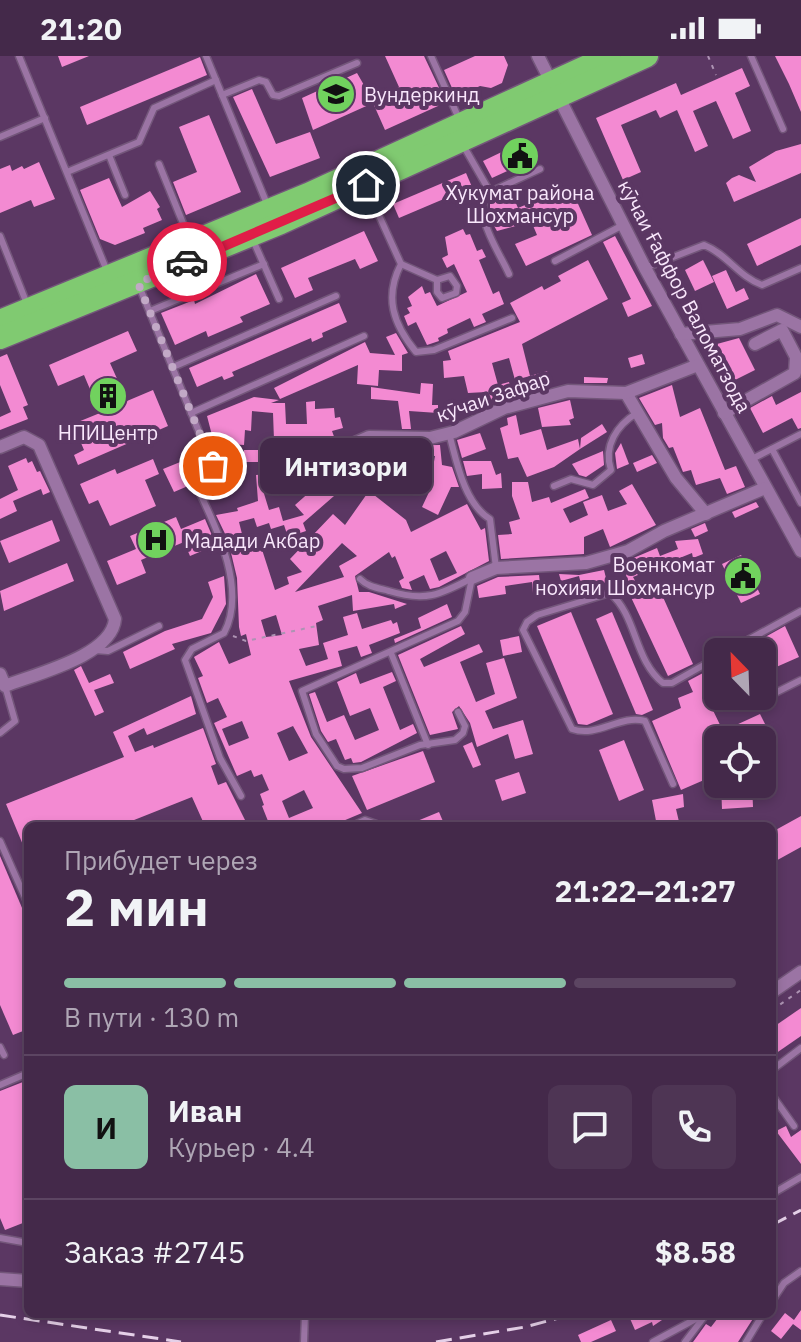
<!DOCTYPE html>
<html lang="ru">
<meta charset="utf-8">
<style>
body{margin:0;font-family:"IBM Plex Sans",sans-serif;background:#4e3554;color:#f1f3f6;height:100vh;display:flex;flex-direction:column;font-size:30px;white-space:nowrap}
*{box-sizing:border-box;margin:0}
p{font-size:26px;color:#afa6b5}
.icon{flex:none;width:44px;height:44px;fill:none;stroke:currentColor;stroke-width:2;stroke-linecap:round;stroke-linejoin:round}
.map{position:relative;flex:1;overflow:hidden}
.side{position:absolute;left:24px;top:766px;width:752px;height:496px;display:flex;flex-direction:column;background:#44294a;border-radius:12px;box-shadow:0 4px 12px #0003,0 0 0 2px #5c4562}
.side>*{flex:none}
.needle{width:52px;rotate:337deg}
.buttons{position:absolute;left:704px;top:582px;display:grid;gap:16px}
.buttons a{display:grid;place-items:center;width:72px;height:72px;border-radius:12px;background:#44294a;box-shadow:0 4px 12px #0003,0 0 0 2px #5c4562;font-size:40px}
.pin{position:absolute;display:grid;place-items:center;width:68px;height:68px;color:#fff;margin:-34px;border:4px solid #fff;border-radius:50%;box-shadow:0 2px 8px #0007}
.courier{position:absolute;display:grid;place-items:center;width:80px;height:80px;margin:-40px;border:6px solid #e11d48;border-radius:50%;background:#fff;color:#222;box-shadow:0 2px 10px #0007}
.bubble{position:absolute;height:56px;border-radius:12px;background:#44294a;box-shadow:0 4px 12px #0003,0 0 0 2px #5c4562;font-size:26px;font-weight:700;line-height:56px;text-align:center}
.overview em{font-style:normal;font-weight:700}
.overview div{display:flex;flex-direction:column-reverse}
.overview{display:flex;align-items:center;justify-content:space-between;height:136px;padding:0 40px}
h1{font-size:52px;font-weight:700;line-height:60px}
.bar{display:grid;grid-template-columns:repeat(4,1fr);gap:12px 8px;align-content:center;height:96px;padding:0 40px}
.bar i{height:10px;border-radius:6px;background:#5c4562}
.bar .selected{background:#8abfa5}
.bar p{grid-column:span 4}
.line{display:flex;align-items:center;gap:20px;padding:0 40px;border-top:2px solid #5c4562}
.line div{flex:1}
.round{display:grid;place-items:center;flex:none;width:84px;height:84px;border-radius:12px;background:#4e3554}
.status{display:flex;justify-content:space-between;align-items:center;height:56px;padding:0 40px;background:#44294a;direction:ltr}
.status svg{height:22px;fill:currentColor}
.map>svg:first-child{display:block}
.building{fill:#f38ad2;fill-rule:evenodd}
.lines{fill:none;stroke-linecap:round;stroke-linejoin:round}
.lane-casing{stroke:#73567a;stroke-width:9}
.street-casing{stroke:#73567a;stroke-width:15}
.highway-casing{stroke:#73567a;stroke-width:25}
.path{stroke:#ad93b3;stroke-width:2;stroke-dasharray:4 6;stroke-linecap:butt}
.lane{stroke:#9b74a4;stroke-width:6}
.street{stroke:#9b74a4;stroke-width:12}
.highway{stroke:#80ca71;stroke-width:22}
.rail{stroke:#e5d0e8;stroke-width:3;stroke-dasharray:16 8;stroke-linecap:butt}
.done{stroke:#c2a9c6;stroke-width:8;stroke-dasharray:0 14.4}
.route{stroke:#e11d48;stroke-width:10}
.labels{text-anchor:middle;dominant-baseline:central;stroke-width:8;stroke-linejoin:round;paint-order:stroke}
.poi-label{font-size:20px;fill:#f9e7fc;stroke:#5b3763;text-anchor:start}
.street-label{font-size:20px;fill:#f9e7fc;stroke:#5b3763}
</style>
<div class="status"><b>21:20</b><svg viewBox="0 0 49 12"><path d="M0 12V9h3v3zM5 12V6h3v6zM10 12V3h3v9zM15 12V0h3v12zM26 1h20v11H26zM47 4h2v5h-2z"/></svg></div>
<div class="map">
<svg width="801" height="1286" viewBox="0 0 801 1286">
<rect width="100%" height="100%" fill="#5b3763"/>
<g class="building">
<polygon points="58,0 89,0 62,11"/>
<polygon points="385,0 424,0 442,38 438,50 385,74 373,47 313,74 302,42 357,17 372,43 399,31"/>
<polygon points="475,0 504,0 508,9 502,27 491,32 480,30 456,41 444,14"/>
<polygon points="775,0 801,0 801,56 789,28"/>
<polygon points="200,1 207,19 87,69 80,51"/>
<polygon points="742,12 750,30 735,37 751,75 733,83 716,45 693,55 708,90 695,96 677,54 660,62 656,54 621,69 641,116 623,124 596,62 676,27 681,39"/>
<polygon points="252,33 276,88 310,76 320,102 270,121 233,41"/>
<polygon points="209,59 241,136 186,159 173,126 197,116 179,71"/>
<polygon points="527,84 535,102 492,122 483,105"/>
<polygon points="801,88 801,117 734,146 726,127 732,122 739,119 756,126 749,111 776,95"/>
<polygon points="39,106 55,143 34,151 31,144 0,157 0,113 10,109 12,115 22,110 24,113"/>
<polygon points="466,117 472,131 399,162 393,148"/>
<polygon points="109,122 122,151 150,135 160,151 157,153 162,164 143,172 145,177 115,189 100,183 80,134"/>
<polygon points="570,130 592,179 526,210 515,188 537,179 529,160 514,167 516,170 497,175 490,163 490,147 493,142 512,138 518,152"/>
<polygon points="801,162 801,189 757,210 747,188"/>
<polygon points="463,173 466,179 470,178 477,195 482,193 486,201 479,204 493,238 499,235 504,248 482,258 486,266 474,271 470,262 447,273 448,277 438,282 439,285 427,289 416,266 408,270 404,260 410,257 407,252 412,250 408,241 422,230 425,238 430,236 437,250 467,236 454,208 447,212 442,202 448,199 445,181"/>
<polygon points="364,175 378,205 360,213 355,203 308,222 313,234 295,242 281,212"/>
<polygon points="615,180 652,250 628,261 622,247 631,243 603,186"/>
<polygon points="588,204 608,243 522,288 530,320 515,324 509,302 492,307 498,329 509,326 513,340 491,348 486,336 468,337 464,320 444,322 443,305 451,304 448,295 520,266 510,247 542,230 544,234 561,225 558,220"/>
<polygon points="703,204 714,226 695,235 685,214"/>
<polygon points="726,214 736,236 744,232 749,243 727,253 712,220"/>
<polygon points="256,218 270,248 240,261 243,266 208,281 206,275 175,289 161,257 194,244 195,248"/>
<polygon points="339,247 347,266 322,277 323,281 312,286 311,282 232,316 234,320 224,324 222,320 197,331 189,312"/>
<polygon points="128,275 137,295 110,307 127,345 153,334 168,370 78,409 74,399 84,394 73,368 100,357 84,319 58,330 49,309"/>
<polygon points="396,277 408,297 402,299 402,315 379,314 378,330 357,328 358,309 280,343 274,332 365,286 370,297 395,299 386,281"/>
<polygon points="739,282 755,314 735,324 717,288"/>
<polygon points="7,298 28,349 23,351 28,363 0,374 0,361 11,356 0,329 0,301"/>
<polygon points="642,298 645,308 631,312 628,302"/>
<polygon points="547,315 551,330 534,335 530,320"/>
<polygon points="584,321 608,322 607,327 584,327"/>
<polygon points="421,327 433,328 432,349 438,349 438,357 409,355 411,373 402,373 398,345 371,343 371,331 420,338"/>
<polygon points="672,329 680,361 700,352 725,414 736,410 745,431 727,438 720,422 696,429 691,414 683,416 673,391 669,392 663,382 662,367 655,369 639,342"/>
<polygon points="801,336 801,372 798,373 792,362 763,377 750,352 772,340 776,349"/>
<polygon points="254,341 279,344 271,347 285,347 286,368 307,368 306,346 315,345 315,353 334,352 335,362 340,361 343,372 332,375 336,386 311,400 309,392 266,393 266,384 274,384 273,357 252,355 251,375 245,374 244,389 214,387 207,360"/>
<polygon points="570,344 574,362 569,364 571,369 542,371 538,352"/>
<polygon points="516,359 520,379 541,373 547,394 578,383 580,393 554,411 527,421 518,401 508,403 500,372 508,369 507,362"/>
<polygon points="602,368 607,376 580,393 581,382"/>
<polygon points="480,377 486,393 462,402 457,384"/>
<polygon points="621,387 629,408 617,413 615,397"/>
<polygon points="440,389 442,409 452,411 459,431 451,431 438,459 422,451 430,434 422,432 424,422 431,423 435,400 375,398 385,407 370,417 361,405 362,394 371,390"/>
<rect x="244" y="394" width="14" height="12"/>
<polygon points="603,395 604,409 586,421 579,419 572,408"/>
<polygon points="200,398 205,410 183,419 188,430 174,436 163,413"/>
<polygon points="652,399 657,407 637,416 633,407"/>
<polygon points="26,402 28,407 32,405 37,416 40,415 50,436 43,439 41,433 13,445 17,455 0,463 0,443 18,434 8,410"/>
<polygon points="153,403 159,418 145,424 156,450 110,470 98,444 89,448 80,428 115,413 117,418"/>
<polygon points="340,404 360,424 352,430 339,417 293,434 290,424 298,422 304,429"/>
<polygon points="463,405 491,405 496,419 501,417 502,432 482,433 482,418 467,420"/>
<path d="M268,418L270,431H262L269,454L279,451L283,465L304,459L295,449L321,426L334,440L303,467L306,475L288,481L284,469L271,473L269,467L257,471L254,462L239,466L243,482L257,478L275,534L289,528L287,521L302,516L290,503L333,458L345,469L369,435L406,464L411,476L467,448L481,474L485,472L489,505L439,531L430,533L424,519L409,526L412,534L402,532L399,525L404,522L395,500L392,502L389,496L355,520L359,536H369L407,548L395,553L394,548L353,555L352,539L318,550L323,564L316,567L319,589L299,593L306,610L328,603L323,587L348,579L343,561L357,557L362,573L391,564L393,568L397,566L400,577L369,589L372,597L361,601L357,590L338,595L342,610L289,625L311,681L362,757L331,770H270L262,750L264,749L260,738L269,734L262,718L254,721L251,714L237,720L214,667L227,661L218,642L207,647L198,622L203,620L194,601L219,586L229,608L251,599L246,578L241,580L239,571L237,522L228,484L216,459L238,455L237,452L258,445L256,419ZM342,487L357,500L339,510L344,521L295,536ZM446,495L457,517L439,525L430,503ZM276,559L282,579L266,581L261,564ZM242,665L249,682L229,690L222,673ZM293,670L308,697L289,705L277,677ZM304,734L313,752L289,762L282,745Z"/>
<polygon points="512,426 528,426 532,446 549,441 551,447 585,433 589,442 563,453 570,467 588,459 583,446 602,439 608,455 627,448 619,435 632,428 656,469 610,491 603,473 584,481 584,498 501,503 498,479 512,478 509,466 520,463 512,440"/>
<polygon points="756,446 759,451 735,462 732,456"/>
<polygon points="176,461 181,473 205,463 216,489 190,500 184,486 141,504 146,517 117,529 107,505 136,493 130,480"/>
<polygon points="52,464 60,485 9,507 0,485"/>
<polygon points="705,467 708,475 695,481 691,473"/>
<polygon points="698,483 703,498 693,502 692,497 633,521 642,538 658,530 693,608 668,620 629,537 624,506 657,492 660,500 678,493 675,485"/>
<polygon points="741,499 760,538 741,547 722,508"/>
<polygon points="67,507 74,525 4,555 0,535"/>
<polygon points="604,514 607,526 582,532 579,520 561,525 559,518 579,519"/>
<polygon points="539,519 541,536 533,537 532,526 505,530 506,538 479,542 477,530 498,521"/>
<polygon points="224,520 226,548 211,577 172,588 175,593 130,613 123,596 165,575 202,563 213,541 208,526"/>
<polygon points="447,548 452,561 395,587 394,583 421,572 418,562"/>
<polygon points="571,556 613,658 587,669 578,668 537,570"/>
<polygon points="612,556 653,654 642,659 636,658 596,563"/>
<polygon points="461,570 465,578 420,603 424,611 479,588 483,596 460,606 476,646 495,638 486,607 504,602 517,642 485,655 493,673 523,664 533,698 515,703 508,678 477,691 470,667 459,650 452,656 458,673 430,679 398,599"/>
<polygon points="785,570 799,601 774,612 772,607 762,611 762,596 738,596"/>
<polygon points="519,580 522,596 503,600 500,584"/>
<polygon points="718,609 718,637 707,642 723,675 760,658 766,670 759,673 763,681 718,684 718,736 711,721 681,734 652,665 681,652 678,642 693,636 688,625"/>
<polygon points="81,610 89,627 110,618 114,627 94,634 104,656 95,660 74,614"/>
<polygon points="392,616 396,625 383,631 400,674 413,668 417,677 361,706 353,707 351,702 345,704 336,683 328,686 321,675 309,638 315,636 327,666 344,659 355,684 379,674 370,652 350,660 337,626 356,617 360,628"/>
<polygon points="191,640 196,658 147,679 144,672 128,680 135,696 153,689 154,692 203,672 216,708 211,710 218,729 226,726 248,770 205,770 192,741 119,770 28,770 28,801 6,748 124,701 113,676"/>
<polygon points="755,640 766,640 770,649 761,653"/>
<polygon points="624,684 644,734 619,745 599,694"/>
<polygon points="472,686 481,709 473,712 463,690"/>
<polygon points="423,695 435,726 367,754 352,720"/>
<polygon points="519,716 526,737 502,745 495,724"/>
<polygon points="721,728 752,728 753,751 722,753"/>
<polygon points="683,738 684,751 676,753 680,770 657,770 652,744"/>
<polygon points="439,756 445,770 405,770"/>
<polygon points="801,760 801,791 772,807 772,776"/>
<polygon points="0,800 28,866 28,973 13,979 0,949"/>
<polygon points="801,952 801,980 772,1000 772,972"/>
<polygon points="28,1024 28,1165 5,1174 0,1162 0,1035"/>
<polygon points="786,1070 791,1081 801,1074 801,1108 776,1075"/>
<polygon points="801,1254 801,1274 793,1268 781,1283 771,1275 785,1257 794,1264"/>
<polygon points="628,1258 671,1258 653,1270 652,1266 635,1274"/>
<polygon points="721,1258 756,1258 738,1286 693,1286 706,1268 711,1271"/>
<polygon points="611,1264 616,1275 591,1286 581,1286 578,1279"/>
</g>
<g class="lines">
<g class="lane-casing">
<g id="lane">
<polyline points="19,0 107,215"/>
<polyline points="206,0 267,148"/>
<polyline points="431,0 460,65"/>
<polyline points="751,0 783,73"/>
<polyline points="222,39 259,24 266,26 273,39 279,40 357,7"/>
<polyline points="0,81 45,62"/>
<polyline points="463,89 490,136 540,113"/>
<polyline points="109,99 125,139"/>
<polyline points="159,108 189,182"/>
<polyline points="67,116 139,86 154,52 216,24"/>
<path d="M367,133L401,208C384,241 393,268 416,296L434,294L512,262"/>
<path d="M490,136C469,154 500,197 509,218"/>
<polyline points="0,180 27,248"/>
<polyline points="253,184 279,243"/>
<polyline points="555,205 623,169"/>
<polyline points="401,208 437,224 450,220 457,230 456,237 442,242 437,236 437,224"/>
<path d="M645,212L704,189C727,198 739,221 762,229L801,212"/>
<path d="M139,230L213,410L198,433C217,473 247,534 224,577L192,593L185,604L220,702L241,740"/>
<polyline points="150,255 264,208"/>
<polyline points="173,311 336,240"/>
<polyline points="191,357 364,280"/>
<path d="M453,377L450,381C457,408 465,448 490,463L496,512"/>
<polyline points="344,392 374,432"/>
<polyline points="772,393 801,447"/>
<polyline points="750,404 801,378"/>
<path d="M554,430L571,423L593,429L611,414C603,390 617,369 637,357"/>
<path d="M360,523C368,531 378,532 389,535C425,546 440,539 472,522"/>
<polyline points="95,594 108,595 159,570"/>
<polyline points="726,596 801,555"/>
<polyline points="391,597 428,689"/>
<polyline points="773,638 801,624"/>
<polyline points="458,656 465,670 463,677 455,684 420,689 362,712 344,713 337,710 316,678 302,635 458,565 465,556 472,522"/>
<polyline points="0,677 15,665 5,630"/>
<path d="M673,728L645,665C620,658 598,682 572,673L523,574L527,566L537,559L610,537C637,560 634,604 663,627H672L718,601"/>
<polyline points="352,770 365,764 382,770"/>
<polyline points="0,785 28,848"/>
<polyline points="0,991 4,999"/>
<polyline points="772,1014 801,992"/>
<polyline points="0,1029 28,1017"/>
<polyline points="772,1039 794,1070"/>
<polyline points="772,1138 801,1121"/>
<polyline points="0,1182 28,1187"/>
<polyline points="772,1245 784,1227 801,1215"/>
<polyline points="304,1286 305,1258"/>
<polyline points="653,1286 705,1258"/>
<polyline points="685,1286 704,1261"/>
<polyline points="746,1286 763,1258"/>
</g>
</g>
<g class="street-casing">
<g id="street">
<polyline points="538,0 645,212 801,495"/>
<polyline points="681,278 740,273 777,259 801,271"/>
<polyline points="626,337 676,422 706,458"/>
<polyline points="724,357 795,317 796,301 782,274 755,288"/>
<path d="M0,391L24,381L39,389L115,563C112,600 35,618 5,630L0,618"/>
<polyline points="304,415 330,398 369,381 430,382 454,376 504,352 568,335 626,337 698,309"/>
<polyline points="472,522 496,512 586,507 628,495 664,475 765,432"/>
<polyline points="772,936 801,916"/>
<polyline points="0,1223 28,1225"/>
</g>
</g>
<g class="highway-casing">
<g id="highway">
<polyline points="0,265 308,138 609,0"/>
<polyline points="0,282 281,167 647,0"/>
</g>
</g>
<g class="path">
<polyline points="708,0 716,19"/>
<polyline points="233,580 246,585 317,570"/>
<polyline points="772,954 801,934"/>
</g>
<use href="#lane" class="lane"/>
<use href="#street" class="street"/>
<use href="#highway" class="highway"/>
<g class="rail">
<polyline points="772,1169 801,1154"/>
<polyline points="0,1259 181,1286"/>
<polyline points="436,1286 525,1271 574,1258"/>
</g>
</g>
<g class="lines">
<polyline class="done" points="187,206 138,227 213,410"/>
<polyline class="route" points="187,206 366,129"/>
</g>
<defs>
<g id="school-disc" transform="scale(2)"><circle r="9.5" fill="#71d25e" stroke="#5b3763"/><path d="M0-5L7-2L0 1L-7-2ZM-4 1L0 2.5L4 1V4Q0 6-4 4Z" fill="#111"/></g>
<g id="civic-disc" transform="scale(2)"><circle r="9.5" fill="#71d25e" stroke="#5b3763"/><path d="M-.6-6.5H3V-4.5H.6V-3L4-1V1h2V6H-6V1h2V-1L-.6-3ZM-1.2 2.5V6h2.4V2.5Z" fill="#111"/></g>
<g id="building-disc" transform="scale(2)"><circle r="9.5" fill="#71d25e" stroke="#5b3763"/><path d="M-4-6H4V6H1V3H-1V6H-4ZM-2.5-4.3h1.7v1.8h-1.7ZM.8-4.3h1.7v1.8H.8ZM-2.5-1h1.7V.8h-1.7ZM.8-1h1.7V.8H.8Z" fill="#111"/></g>
<g id="hospital-disc" transform="scale(2)"><circle r="9.5" fill="#71d25e" stroke="#5b3763"/><path d="M-5-5h3v3.5h4V-5h3V5h-3V1.5h-4V5h-3Z" fill="#111"/></g>
</defs>
<g fill-rule="evenodd">
<use href="#school-disc" x="336" y="38"/>
<use href="#civic-disc" x="520" y="100"/>
<use href="#building-disc" x="108" y="340"/>
<use href="#hospital-disc" x="156" y="484"/>
<use href="#civic-disc" x="743" y="520"/>
</g>
<g class="labels">
<g class="poi-label">
<text x="364" y="38">Вундеркинд</text>
<text x="520" y="136" text-anchor="middle">Хукумат района<tspan x="520" dy="23">Шохмансур</tspan></text>
<text x="108" y="376" text-anchor="middle">НПИЦентр</text>
<text x="184" y="484">Мадади Акбар</text>
<text x="715" y="508" text-anchor="end">Военкомат<tspan x="715" dy="23">нохияи Шохмансур</tspan></text>
</g>
<g class="street-label">
<text transform="translate(685 240) rotate(62)">кӯчаи Ғаффор Валоматзода</text>
<text transform="translate(493 340) rotate(-19)">кӯчаи Зафар</text>
</g>
</g>
</svg>
<div class="buttons">
<a><svg class="needle" viewBox="-14 -14 28 28"><path d="M0-13l5 13h-10z" fill="#e53935"/><path d="M0 13l5-13h-10z" fill="#afa6b5"/></svg></a>
<a><svg class="icon" aria-label="locate" viewBox="0 0 24 24"><circle cx="12" cy="12" r="6"/><path d="M12 2v4M12 18v4M2 12h4M18 12h4"/></svg></a>
</div>
<div class="pin" style="left:213px;top:410px;background:#ea580c"><svg class="icon" aria-label="bag" viewBox="0 0 24 24"><path d="M5 8h14l-1 12H6zM9 8a3 3 0 0 1 6 0"/></svg></div>
<div class="pin" style="left:366px;top:129px;background:#1f2937"><svg class="icon" aria-label="home" viewBox="0 0 24 24"><path d="M3 11l9-7 9 7M6 9v11h12V9"/></svg></div>
<div class="courier" style="left:187px;top:206px"><svg class="icon" aria-label="car" viewBox="0 0 24 24"><path d="M5 17H2v-5l4-1 3-4h7l3 4 3 1v5h-3M9 17h6M6 11h13"/><circle cx="7" cy="17" r="2"/><circle cx="17" cy="17" r="2"/></svg></div>
<div class="bubble" style="left:260px;top:382px;width:172px">Интизори</div>
<section class="side">
<div class="overview"><div><h1>2 мин</h1><p>Прибудет через</p></div><em>21:22–21:27</em></div>
<div class="bar"><i class="selected"></i><i class="selected"></i><i class="selected"></i><i></i><p>В пути · 130 m</p></div>
<div class="line" style="height:144px"><b class="round" style="background:#8abfa5;color:#111">И</b><div><b>Иван</b><p>Курьер · 4.4</p></div><a class="round"><svg class="icon" aria-label="chat" viewBox="0 0 24 24"><path d="M4 5h16v11H9l-5 4z"/></svg></a><a class="round"><svg class="icon" aria-label="phone" viewBox="0 0 24 24"><path d="M5 4h4l2 5-3 2q2 4 5 5l2-3 5 2v4C11 20 4 13 5 4z"/></svg></a></div>
<div class="line" style="height:104px"><div>Заказ #2745</div><b>$8.58</b></div>
</section>
</div>
